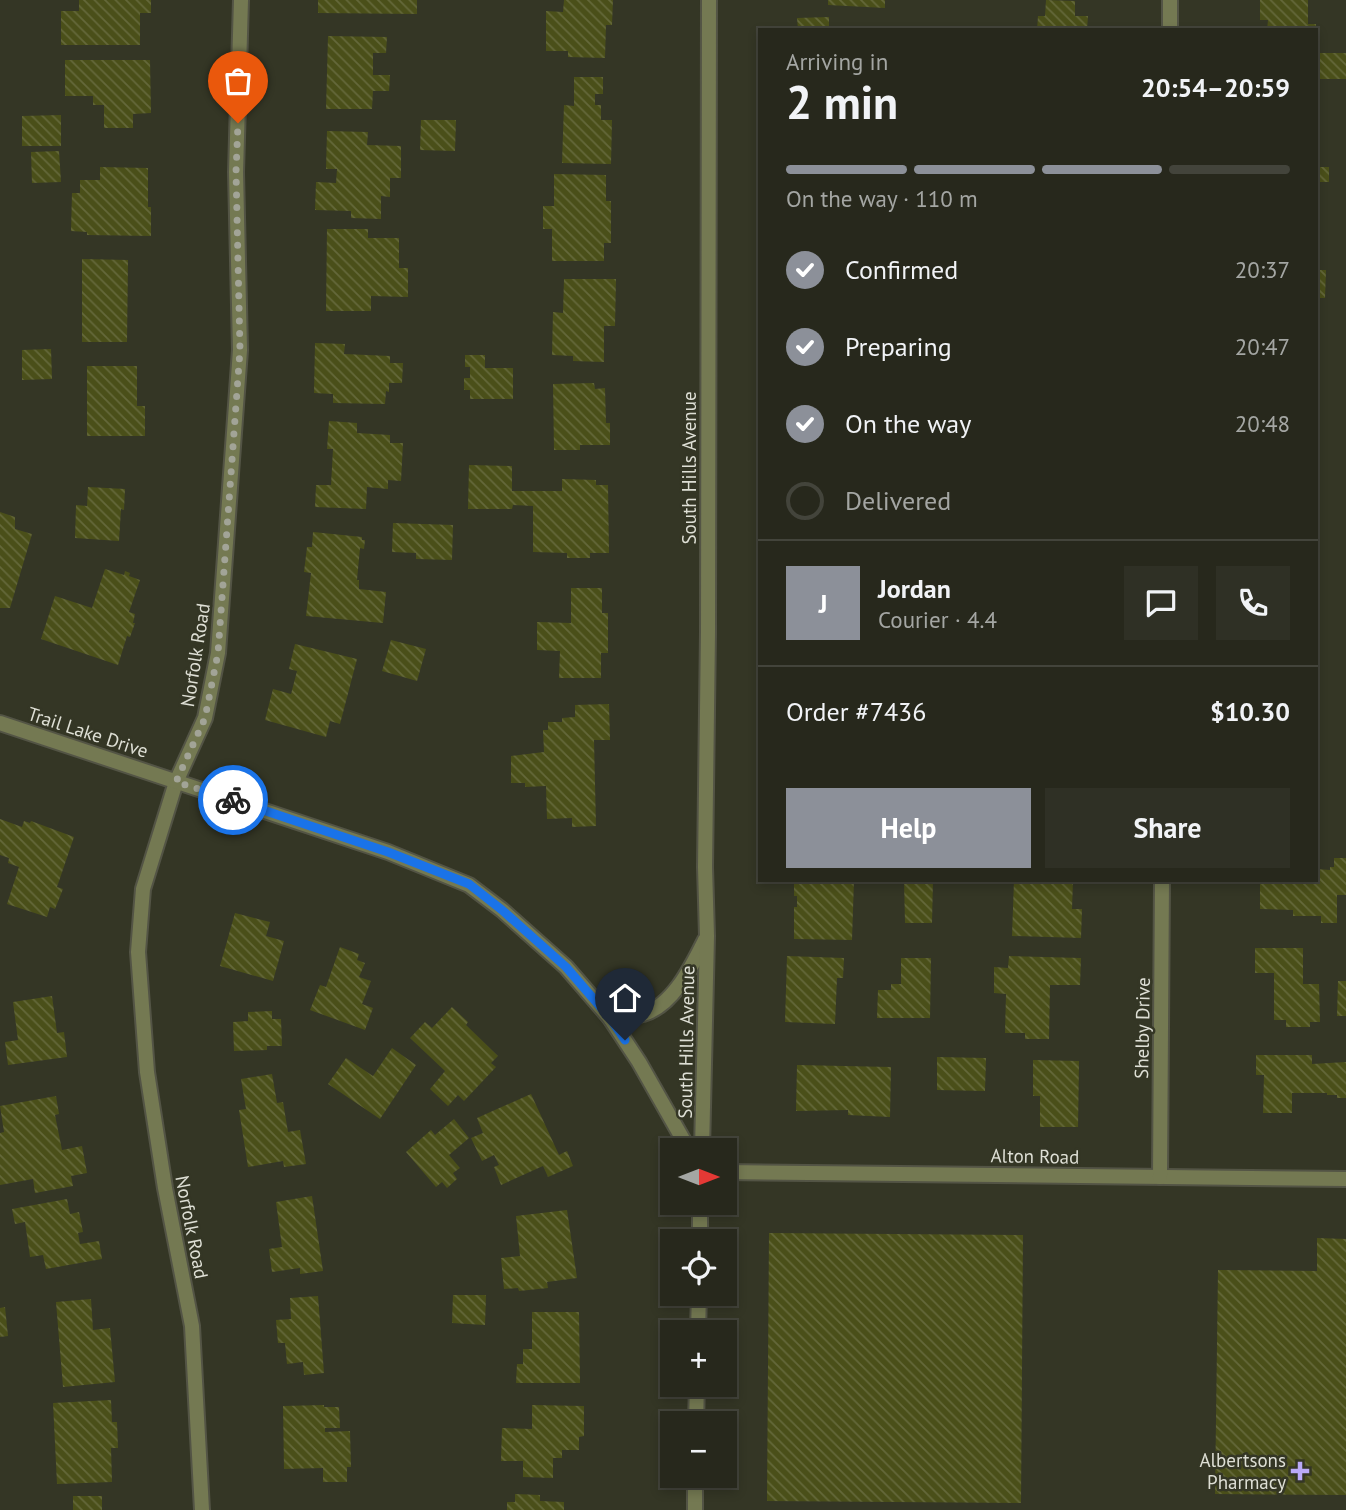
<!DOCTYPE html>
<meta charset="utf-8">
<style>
body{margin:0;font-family:"PT Sans",sans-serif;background:#2f3025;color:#f1f3f6;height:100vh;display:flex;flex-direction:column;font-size:26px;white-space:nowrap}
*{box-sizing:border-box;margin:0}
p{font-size:23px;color:#a4a6a3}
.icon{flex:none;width:38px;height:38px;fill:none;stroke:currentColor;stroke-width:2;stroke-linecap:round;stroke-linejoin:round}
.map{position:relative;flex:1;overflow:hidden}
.side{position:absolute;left:758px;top:28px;width:560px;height:854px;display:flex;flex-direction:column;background:#27281c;border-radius:0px;box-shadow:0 4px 10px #0003,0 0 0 2px #43443b}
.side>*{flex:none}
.needle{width:46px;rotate:90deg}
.buttons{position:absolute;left:660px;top:1138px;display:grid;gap:14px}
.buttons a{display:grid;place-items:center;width:77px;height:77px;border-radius:0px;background:#27281c;box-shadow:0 4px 10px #0003,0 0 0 2px #43443b;font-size:35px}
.pin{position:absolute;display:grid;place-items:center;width:60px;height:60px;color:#fff;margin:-72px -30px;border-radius:50% 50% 50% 0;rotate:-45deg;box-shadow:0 0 7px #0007}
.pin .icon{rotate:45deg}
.courier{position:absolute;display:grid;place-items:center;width:70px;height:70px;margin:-35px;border:5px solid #1a73e8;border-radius:50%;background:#fff;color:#222;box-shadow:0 2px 9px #0007}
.overview em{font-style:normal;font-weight:800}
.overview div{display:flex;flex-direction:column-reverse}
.overview{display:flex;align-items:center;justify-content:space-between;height:119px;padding:0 28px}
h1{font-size:46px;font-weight:800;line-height:52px}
.bar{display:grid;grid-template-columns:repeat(4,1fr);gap:10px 7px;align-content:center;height:84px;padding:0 28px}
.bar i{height:9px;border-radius:5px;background:#43443b}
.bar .on{background:#8c9099}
.bar p{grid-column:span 4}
.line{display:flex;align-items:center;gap:18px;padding:0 28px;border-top:2px solid #43443b}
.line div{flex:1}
.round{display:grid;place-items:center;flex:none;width:74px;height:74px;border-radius:0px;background:#2f3025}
ol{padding:0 28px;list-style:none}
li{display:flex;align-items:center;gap:21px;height:77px}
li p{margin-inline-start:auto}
li .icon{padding:7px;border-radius:50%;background:#8c9099;color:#fff;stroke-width:4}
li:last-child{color:#a4a6a3}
li i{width:38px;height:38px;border:4px solid #43443b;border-radius:50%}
.primary-button{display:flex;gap:14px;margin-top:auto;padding:14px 28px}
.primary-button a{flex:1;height:80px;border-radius:0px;background:#8c9099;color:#fff;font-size:28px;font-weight:800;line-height:80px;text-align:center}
.primary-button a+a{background:#2f3025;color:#f1f3f6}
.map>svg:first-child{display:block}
.building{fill:url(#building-back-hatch)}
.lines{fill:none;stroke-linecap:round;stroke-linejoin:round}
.minor-casing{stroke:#535445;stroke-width:18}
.tertiary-casing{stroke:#535445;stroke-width:18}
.minor{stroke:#747952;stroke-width:14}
.tertiary{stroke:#747952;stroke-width:14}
.done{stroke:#a2a497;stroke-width:7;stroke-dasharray:0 12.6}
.route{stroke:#1a73e8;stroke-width:9}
.poi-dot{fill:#baaaf7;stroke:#343625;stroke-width:2.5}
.labels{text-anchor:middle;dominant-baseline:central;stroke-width:5;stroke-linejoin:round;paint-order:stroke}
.street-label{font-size:19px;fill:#dedfd5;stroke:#343625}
.poi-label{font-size:19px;fill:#dedfd5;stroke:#343625;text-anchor:end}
</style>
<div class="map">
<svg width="1346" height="1510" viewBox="0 0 1346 1510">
<defs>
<pattern id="building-back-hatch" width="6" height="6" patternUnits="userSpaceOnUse" patternTransform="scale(1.75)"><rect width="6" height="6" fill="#4a4f19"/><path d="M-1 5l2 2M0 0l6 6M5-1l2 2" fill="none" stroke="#64683a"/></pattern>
</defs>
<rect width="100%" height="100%" fill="#343625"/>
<g class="building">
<polygon points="79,0 151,0 151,13 140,13 140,45 61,45 61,11 79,11"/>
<polygon points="318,0 417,0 417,14 318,13"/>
<polygon points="564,0 613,0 612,25 606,25 605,58 568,57 568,51 546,51 546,11 563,12"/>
<polygon points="828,0 885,0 885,8 828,5"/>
<polygon points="1046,0 1075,1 1075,16 1088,16 1087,30 1037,30 1038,16 1045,16"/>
<polygon points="1260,0 1308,0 1308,24 1316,24 1316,30 1267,30 1268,20 1260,20"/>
<polygon points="829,17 829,30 798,30 797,18"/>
<polygon points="328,36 387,37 386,53 373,53 373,75 390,75 389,91 373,91 372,109 326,109"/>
<rect x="1316" y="53" width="30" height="26"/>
<polygon points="65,60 150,60 151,113 133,114 133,128 104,128 104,105 93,105 93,96 65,96"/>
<polygon points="574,77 603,77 603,94 595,94 595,105 601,105 601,120 612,120 611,164 562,163 564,105 574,106"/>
<polygon points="61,115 61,146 22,146 22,116"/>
<polygon points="421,120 456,120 455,151 420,150"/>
<polygon points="327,131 368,132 367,145 401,146 401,178 390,178 390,197 381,196 381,219 351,218 351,211 315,210 316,182 336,183 337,169 326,169"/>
<polygon points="59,151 61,182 32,183 31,152"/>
<polygon points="1316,160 1320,160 1320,167 1329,167 1329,182 1320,182 1320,186 1316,186"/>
<polygon points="100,167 148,168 148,207 151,207 151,236 87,235 87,232 71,231 72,193 80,193 80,180 100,180"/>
<polygon points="554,174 606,175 606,201 611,201 611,243 604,243 604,261 552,261 552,229 543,229 543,206 554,206"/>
<polygon points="327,229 368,229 368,238 399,238 399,268 408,268 408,297 371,296 371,311 326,311"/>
<polygon points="82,259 128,260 127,342 82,342"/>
<polygon points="1316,270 1326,270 1325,298 1316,298"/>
<polygon points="564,279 616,279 615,326 604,326 604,362 573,361 573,356 552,355 553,312 563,313"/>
<polygon points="315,343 345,344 344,354 390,356 390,363 403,363 402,383 389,383 389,392 386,391 385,404 333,403 333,394 314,393"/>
<polygon points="51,349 52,379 22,380 22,350"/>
<polygon points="465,355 485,355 485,368 513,368 513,399 470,399 470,390 464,390 464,378 470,378 470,367 465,367"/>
<polygon points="87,366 137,366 137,406 145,406 145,436 87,436"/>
<polygon points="594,383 595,389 605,388 606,423 610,423 610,445 580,445 580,450 554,450 553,384"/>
<polygon points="329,421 357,423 357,433 390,435 390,443 403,443 401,481 388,480 388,489 367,487 366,509 315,507 316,485 331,485 333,449 327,449"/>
<polygon points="469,465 512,466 512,491 562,491 562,479 596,480 596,485 608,485 609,553 590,553 590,558 567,558 567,553 533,552 533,506 513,505 512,509 468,509"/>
<polygon points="88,487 125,489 124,510 121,509 119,541 75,538 76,505 87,506"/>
<polygon points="0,512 15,517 15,529 32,534 10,608 0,608"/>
<polygon points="393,523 453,525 452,560 416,559 416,553 392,552"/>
<polygon points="313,532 362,537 362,540 365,540 364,549 360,548 357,580 359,580 359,589 386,592 383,623 306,616 311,573 304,572 307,547 312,547"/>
<polygon points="105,569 124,575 125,571 130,573 129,576 140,580 129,612 135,614 133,623 135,623 130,637 127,636 118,665 41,639 55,596 92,608"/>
<polygon points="571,588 602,588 602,613 608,613 608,653 601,653 601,678 559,678 560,651 537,650 537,622 571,623"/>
<polygon points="391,640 426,649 417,681 382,671"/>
<polygon points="295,644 357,659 340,724 330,721 326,737 265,720 273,689 291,694 297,671 289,669"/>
<polygon points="609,704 610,740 594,740 596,826 572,827 572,818 547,819 546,786 525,787 525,783 511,783 511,756 544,752 543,730 548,730 548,722 562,722 562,718 575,717 575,705"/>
<polygon points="0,819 22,827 24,821 30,823 31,821 74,837 57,887 63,889 55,909 50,907 47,917 7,904 19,867 8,863 9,858 0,855"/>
<polygon points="1334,858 1346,858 1346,895 1337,895 1337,923 1321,923 1321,916 1293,916 1293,910 1260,909 1260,880 1316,880 1316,869 1330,870 1330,867 1334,867"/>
<polygon points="794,880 854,880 852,940 794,939 794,907 797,907 797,896 794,896"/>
<polygon points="904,880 933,880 932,923 905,923"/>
<polygon points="1014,880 1073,880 1072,909 1082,909 1081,938 1012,936"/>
<polygon points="235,913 270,922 266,936 284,941 273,981 220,966"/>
<polygon points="340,947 359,954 357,960 365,963 359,977 371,981 362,1004 373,1008 365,1030 310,1010 320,985 326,987"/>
<polygon points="1255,948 1303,948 1303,984 1319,984 1320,1022 1310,1022 1310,1027 1286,1027 1286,1020 1274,1020 1274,973 1255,973"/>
<polygon points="787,956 844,958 843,978 837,978 835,1024 785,1022"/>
<polygon points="1009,956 1081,958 1080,985 1050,985 1049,1039 1025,1039 1025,1033 1005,1033 1006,994 994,993 994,967 1008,968"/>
<polygon points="901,958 931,958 930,1018 877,1018 878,990 891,990 891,984 901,984"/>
<polygon points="1338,981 1346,981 1346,1016 1337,1016"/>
<polygon points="52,996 57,1033 64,1032 67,1057 8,1065 5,1042 18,1040 13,1002"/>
<polygon points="452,1007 468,1022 466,1025 498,1056 491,1063 496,1067 464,1101 458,1095 448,1106 430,1089 445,1071 410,1038 425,1022 432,1028"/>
<polygon points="272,1011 272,1019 281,1019 282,1046 267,1046 267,1050 234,1051 233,1022 248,1021 248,1012"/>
<polygon points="392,1048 416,1065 380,1119 328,1084 346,1058 373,1076"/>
<polygon points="1256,1055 1312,1055 1312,1064 1346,1062 1346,1098 1337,1098 1337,1095 1327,1095 1327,1093 1292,1093 1292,1113 1263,1113 1264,1075 1256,1075"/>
<polygon points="937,1057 986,1058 985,1091 937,1090"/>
<polygon points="1033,1060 1079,1061 1078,1127 1040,1127 1040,1096 1033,1096"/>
<polygon points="797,1065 891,1067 890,1117 848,1115 848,1110 796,1111"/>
<polygon points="272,1074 277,1103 283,1102 288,1132 300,1130 306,1164 284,1167 283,1161 248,1167 239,1110 246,1109 241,1079"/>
<polygon points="531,1094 559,1155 567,1151 573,1166 548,1177 543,1166 501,1185 494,1167 499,1165 494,1155 482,1161 471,1138 483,1133 477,1118"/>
<polygon points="56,1096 59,1114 55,1115 62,1150 82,1146 87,1173 71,1176 73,1186 35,1193 33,1179 0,1185 0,1133 4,1132 0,1106"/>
<polygon points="454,1119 469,1138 449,1155 460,1168 453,1173 457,1179 447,1188 442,1182 436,1187 406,1152 431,1130 435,1135"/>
<polygon points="312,1196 323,1271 300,1274 300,1268 272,1272 269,1249 282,1247 276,1202"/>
<polygon points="67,1199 70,1214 79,1212 83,1232 78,1233 80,1244 99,1241 102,1259 46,1269 43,1255 30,1257 25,1222 15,1224 12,1209"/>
<polygon points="567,1210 577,1278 547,1282 548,1288 519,1291 518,1288 504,1289 501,1258 520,1256 516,1216"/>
<polygon points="769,1233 1023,1235 1021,1503 767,1501"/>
<polygon points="1317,1238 1346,1239 1346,1495 1215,1494 1218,1270 1317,1271"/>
<polygon points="453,1295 486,1295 485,1325 452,1323"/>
<polygon points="318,1296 324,1373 304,1375 303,1362 287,1364 285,1343 278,1343 276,1320 291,1319 290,1298"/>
<polygon points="91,1299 93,1330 110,1328 115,1382 63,1387 56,1302"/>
<polygon points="5,1307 8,1336 0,1337 0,1308"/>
<polygon points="532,1312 579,1312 580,1383 516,1383 517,1364 523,1364 523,1349 532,1349"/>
<polygon points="111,1400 112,1422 117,1422 118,1448 111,1448 112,1482 57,1484 53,1403"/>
<polygon points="324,1405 324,1407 339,1407 340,1428 325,1428 325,1432 350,1431 351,1467 347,1467 347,1482 323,1482 323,1468 284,1469 283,1406"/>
<polygon points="532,1405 584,1406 584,1436 579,1437 579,1450 562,1450 562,1458 553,1458 553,1478 523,1477 523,1461 501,1461 502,1428 532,1429"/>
<polygon points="515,1494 540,1495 540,1501 564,1502 564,1510 507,1510 507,1502 515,1502"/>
<rect x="73" y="1496" width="29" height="14"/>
</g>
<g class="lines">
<g class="minor-casing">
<g id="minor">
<polyline points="1170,30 1170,0"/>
<path d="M610,1018C621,1017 633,1017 643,1014C673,1006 692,966 705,940"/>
<polyline points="702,1150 707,936 705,867 708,632 709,0"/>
<polyline points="724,1172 1346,1179"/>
<polyline points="1160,1177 1162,880"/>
<polyline points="202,1510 192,1326 165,1188 147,1072 138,952 143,889 176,782 205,718 218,653 240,350 236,172 241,0"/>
</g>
</g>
<g class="tertiary-casing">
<g id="tertiary">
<polyline points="0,723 388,852 469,885 502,910 566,967 610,1018 639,1062 689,1150"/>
<polyline points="700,1241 700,1202"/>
<polyline points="698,1332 699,1293"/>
<polyline points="696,1423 697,1384"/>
<polyline points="695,1510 695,1475"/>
</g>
</g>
<use href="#minor" class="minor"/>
<use href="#tertiary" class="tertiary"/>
</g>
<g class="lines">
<polyline class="done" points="233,800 176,782 205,718 218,653 240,350 236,172 238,123"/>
<polyline class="route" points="233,800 388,852 469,884 502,910 566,967 610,1018 625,1040"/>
</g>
<path class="poi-dot" d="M1296.5 1460.5h7v7h7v7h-7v7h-7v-7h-7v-7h7z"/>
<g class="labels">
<g class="street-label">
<text transform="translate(689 468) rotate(-90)">South Hills Avenue</text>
<text transform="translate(195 655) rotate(-81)">Norfolk Road</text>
<text transform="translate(88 732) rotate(18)">Trail Lake Drive</text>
<text transform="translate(1142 1028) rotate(-89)">Shelby Drive</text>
<text transform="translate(686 1042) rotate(-89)">South Hills Avenue</text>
<text transform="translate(1035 1156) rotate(1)">Alton Road</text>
<text transform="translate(192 1227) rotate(79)">Norfolk Road</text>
</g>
<g class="poi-label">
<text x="1286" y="1460">Albertsons<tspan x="1286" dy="22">Pharmacy</tspan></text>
</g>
</g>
</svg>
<div class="buttons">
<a><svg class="needle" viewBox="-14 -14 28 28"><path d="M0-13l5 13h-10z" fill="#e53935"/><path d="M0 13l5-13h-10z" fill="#a4a6a3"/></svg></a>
<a><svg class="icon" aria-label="locate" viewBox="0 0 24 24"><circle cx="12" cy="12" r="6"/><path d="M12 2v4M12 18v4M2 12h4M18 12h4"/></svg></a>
<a>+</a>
<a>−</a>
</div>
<div class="pin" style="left:238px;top:123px;background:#ea580c"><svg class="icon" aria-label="bag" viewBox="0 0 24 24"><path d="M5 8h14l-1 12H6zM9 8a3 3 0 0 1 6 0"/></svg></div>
<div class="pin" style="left:625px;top:1040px;background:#1f2937"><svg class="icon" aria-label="home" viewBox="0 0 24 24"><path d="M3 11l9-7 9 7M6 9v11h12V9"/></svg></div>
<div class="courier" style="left:233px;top:800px"><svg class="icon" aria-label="bike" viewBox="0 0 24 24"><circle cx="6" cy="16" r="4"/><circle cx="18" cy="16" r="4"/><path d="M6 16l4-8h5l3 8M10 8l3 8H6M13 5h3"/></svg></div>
<section class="side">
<div class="overview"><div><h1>2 min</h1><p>Arriving in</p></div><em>20:54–20:59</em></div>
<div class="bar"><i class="on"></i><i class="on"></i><i class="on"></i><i></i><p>On the way · 110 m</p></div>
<ol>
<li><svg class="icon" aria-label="check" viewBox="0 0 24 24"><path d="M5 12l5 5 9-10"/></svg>Confirmed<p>20:37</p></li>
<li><svg class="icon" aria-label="check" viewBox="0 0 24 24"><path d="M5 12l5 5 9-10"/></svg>Preparing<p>20:47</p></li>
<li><svg class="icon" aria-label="check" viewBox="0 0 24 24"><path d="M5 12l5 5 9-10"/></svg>On the way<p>20:48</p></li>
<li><i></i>Delivered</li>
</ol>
<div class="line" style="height:126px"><b class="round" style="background:#8c9099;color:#fff">J</b><div><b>Jordan</b><p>Courier · 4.4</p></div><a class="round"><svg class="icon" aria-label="chat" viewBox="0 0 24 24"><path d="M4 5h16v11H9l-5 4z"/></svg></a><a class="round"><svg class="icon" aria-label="phone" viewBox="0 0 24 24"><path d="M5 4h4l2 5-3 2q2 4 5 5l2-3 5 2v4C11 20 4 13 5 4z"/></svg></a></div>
<div class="line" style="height:91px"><div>Order #7436</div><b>$10.30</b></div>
<div class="primary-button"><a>Help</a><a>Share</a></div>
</section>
</div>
